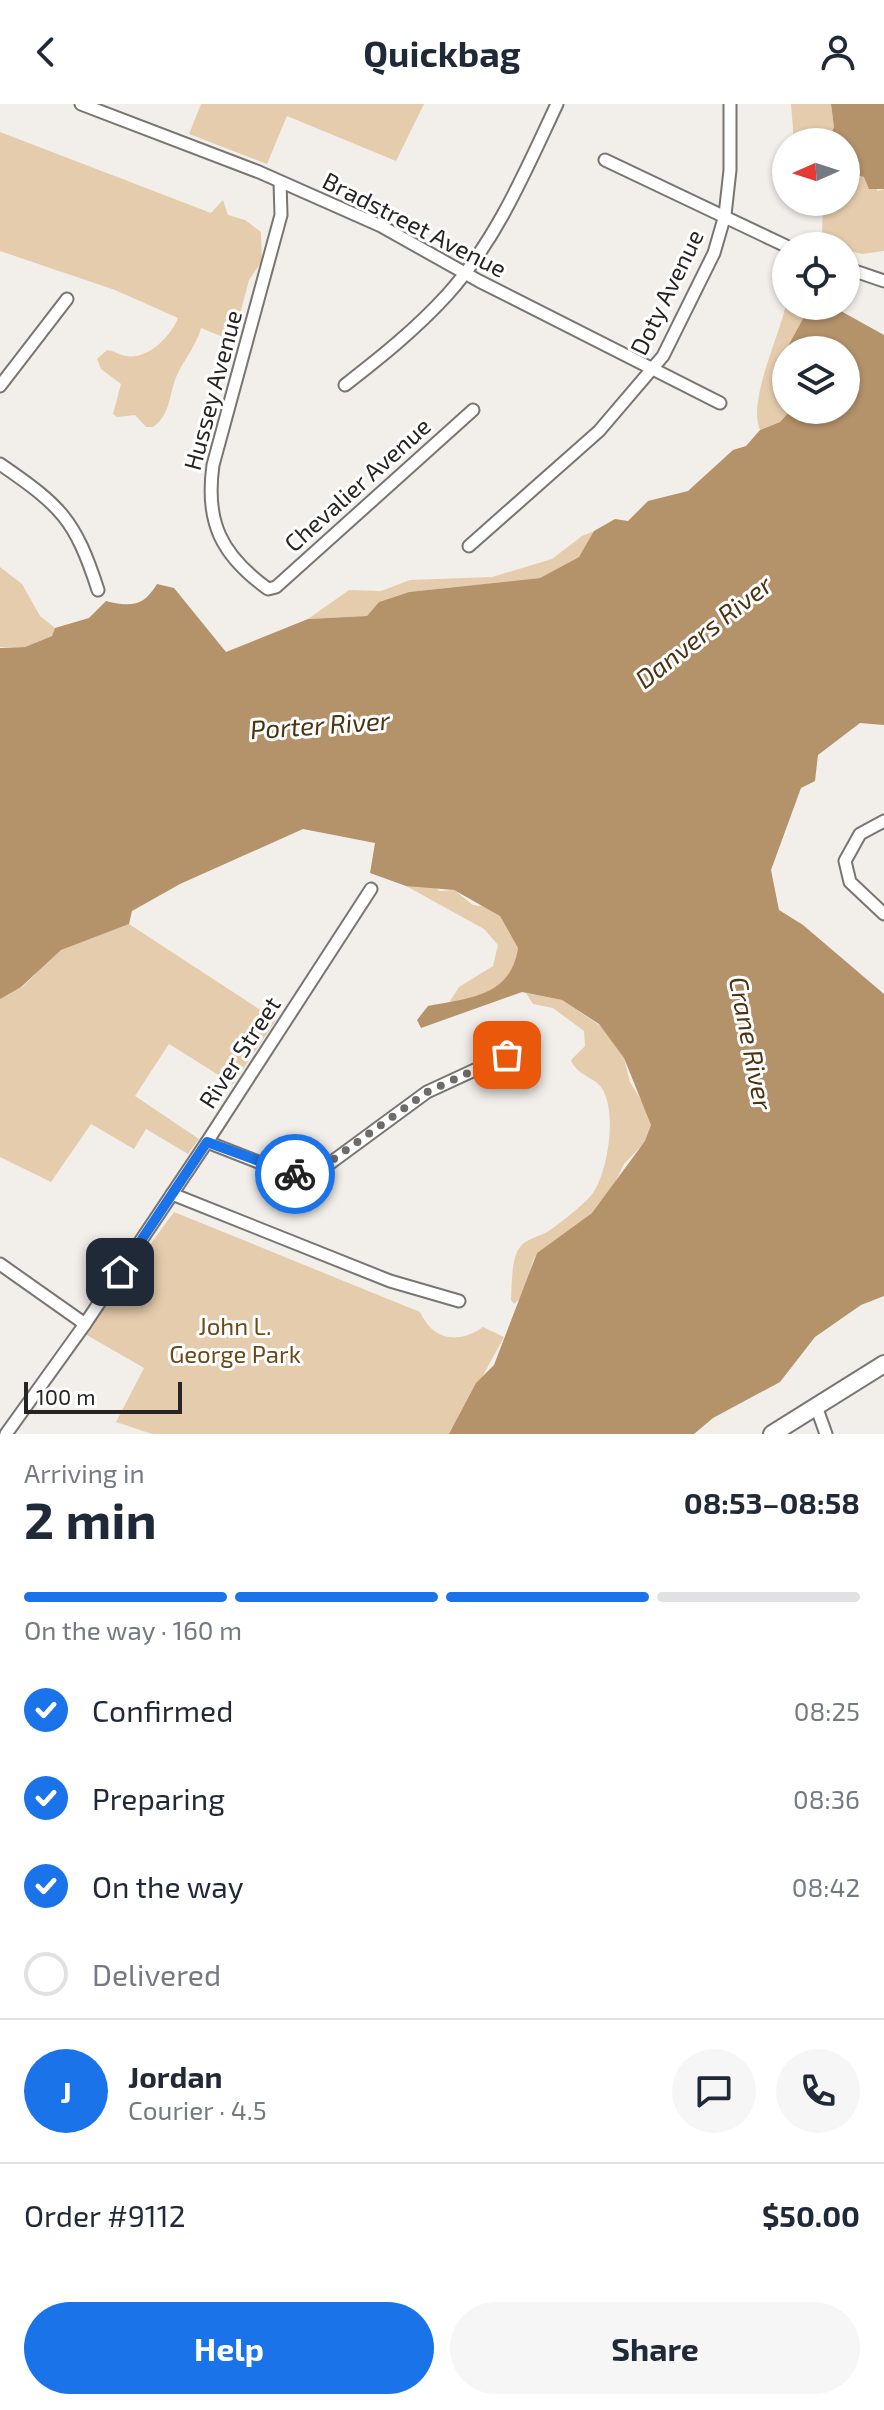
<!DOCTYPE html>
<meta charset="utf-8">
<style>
body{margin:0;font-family:"Exo 2",sans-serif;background:#f6f6f7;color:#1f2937;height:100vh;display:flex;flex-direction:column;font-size:30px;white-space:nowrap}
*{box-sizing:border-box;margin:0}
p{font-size:26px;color:#747a83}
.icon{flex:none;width:44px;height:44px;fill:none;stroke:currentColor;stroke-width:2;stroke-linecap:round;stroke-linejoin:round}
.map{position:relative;height:1330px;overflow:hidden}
.details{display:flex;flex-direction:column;background:#fff;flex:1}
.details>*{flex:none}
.needle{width:52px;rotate:267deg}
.buttons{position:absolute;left:772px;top:24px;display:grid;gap:16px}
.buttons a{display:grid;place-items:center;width:88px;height:88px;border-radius:50%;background:#fff;box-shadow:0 2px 6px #0004;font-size:40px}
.scale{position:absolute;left:24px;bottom:20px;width:158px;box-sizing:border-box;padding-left:8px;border:4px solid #262524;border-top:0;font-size:22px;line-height:28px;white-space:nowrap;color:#262524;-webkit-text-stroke:6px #fff;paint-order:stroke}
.pin{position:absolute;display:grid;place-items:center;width:68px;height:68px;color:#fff;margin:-34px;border-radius:16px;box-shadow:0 4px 12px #0006}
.courier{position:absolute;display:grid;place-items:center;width:80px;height:80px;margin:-40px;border:6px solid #1a73e8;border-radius:50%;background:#fff;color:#222;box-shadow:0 2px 10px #0007}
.head em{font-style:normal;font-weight:700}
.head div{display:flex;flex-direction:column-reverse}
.head{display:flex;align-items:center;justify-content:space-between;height:136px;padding:0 24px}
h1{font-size:52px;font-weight:700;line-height:60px}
.bar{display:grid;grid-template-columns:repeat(4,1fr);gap:12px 8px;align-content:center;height:96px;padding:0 24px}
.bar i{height:10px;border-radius:6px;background:#e0e1e3}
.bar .active{background:#1a73e8}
.bar p{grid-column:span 4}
.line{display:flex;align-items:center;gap:20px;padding:0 24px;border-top:2px solid #e0e1e3}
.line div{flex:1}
.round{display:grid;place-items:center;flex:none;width:84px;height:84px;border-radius:42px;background:#f6f6f7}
ol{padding:0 24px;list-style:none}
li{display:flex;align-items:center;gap:24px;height:88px}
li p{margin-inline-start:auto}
li .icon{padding:8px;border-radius:50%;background:#1a73e8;color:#fff;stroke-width:4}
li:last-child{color:#747a83}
li i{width:44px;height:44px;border:4px solid #e0e1e3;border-radius:50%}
.primary-button{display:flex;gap:16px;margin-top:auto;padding:16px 24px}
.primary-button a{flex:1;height:92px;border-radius:48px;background:#1a73e8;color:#fff;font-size:32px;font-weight:700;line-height:92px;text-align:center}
.primary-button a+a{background:#f6f6f7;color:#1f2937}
header{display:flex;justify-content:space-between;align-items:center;height:104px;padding:0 24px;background:#fff;font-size:36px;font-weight:700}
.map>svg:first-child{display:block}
.green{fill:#e5ccad}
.water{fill:#b4926a}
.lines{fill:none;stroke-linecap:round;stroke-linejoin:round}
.minor-casing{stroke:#787572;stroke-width:15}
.secondary-casing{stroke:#787572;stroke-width:20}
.minor{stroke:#fff;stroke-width:11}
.secondary{stroke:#fff;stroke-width:16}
.done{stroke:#6d6c6a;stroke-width:8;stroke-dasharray:0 14.4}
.route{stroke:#1a73e8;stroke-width:10}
.labels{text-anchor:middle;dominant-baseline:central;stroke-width:6;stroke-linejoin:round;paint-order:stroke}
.street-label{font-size:24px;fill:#262524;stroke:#fff}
.park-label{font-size:24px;fill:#6c4918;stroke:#fff}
.water-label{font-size:26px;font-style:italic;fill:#4c3311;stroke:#fff}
</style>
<header><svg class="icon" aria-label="back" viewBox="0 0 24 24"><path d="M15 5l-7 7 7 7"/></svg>Quickbag<svg class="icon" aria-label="person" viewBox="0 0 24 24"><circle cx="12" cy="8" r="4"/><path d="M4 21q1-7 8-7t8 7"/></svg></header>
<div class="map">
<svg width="884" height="1330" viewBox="0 0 884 1330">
<rect width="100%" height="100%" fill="#f2efeb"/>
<g class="green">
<polygon points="201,0 424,0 396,57 287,12 267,60 189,30"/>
<polygon points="791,0 831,0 834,23 827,38 794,38"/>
<path d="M0,28L211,109L223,96L228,111L245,116L261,128L262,157L249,176L233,237L201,224C196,242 185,254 177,271C169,289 171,311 153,323H146L135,311L117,313L113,310L121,280L101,265L97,255L107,246C115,247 119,251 126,252C148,256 171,232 178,214L115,186L0,147Z"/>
<polygon points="846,68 865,73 878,87 884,85 884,147 862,150 846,146 846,142 831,142 822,133 823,98 846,98"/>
<path d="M786,200L817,202L804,213L797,233L786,246V306H791L780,318L760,326C747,298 780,231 786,200Z"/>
<polygon points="594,427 594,434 579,453 540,474 409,488 379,498 367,512 308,515 349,486 381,487 410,476 492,473 552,455 582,432"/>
<polygon points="0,463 22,480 40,512 55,524 52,532 25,543 0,543"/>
<path d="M430,780L440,787L454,786L473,801L488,803L500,812L518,844C515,882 487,891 455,899L450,897L459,883L493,862L498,841L484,825L406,782Z"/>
<polygon points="129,820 276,916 233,980 169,940 135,992 199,1035 188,1050 146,1025 134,1045 91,1020 51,1078 0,1053 0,890 22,883 61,845"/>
<path d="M526,889L562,896L602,923L624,954L630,978L647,1006L651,1021L646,1037L624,1060L611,1087L592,1109L537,1149C526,1166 532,1186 514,1200L511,1196C512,1182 511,1162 517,1148C523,1135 536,1134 547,1128C556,1123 587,1098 593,1089C608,1066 616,1014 604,988C597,972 578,974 571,956L585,942L584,927L553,904L533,900Z"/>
<path d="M174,1108L420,1208C433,1237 459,1240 483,1223L504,1233L451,1330H152L116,1318L144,1264L85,1230Z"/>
</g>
<g class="water">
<polygon points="831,0 884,0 884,85 869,85 864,73 846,68 846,38 827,38 834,23"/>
<path d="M817,202L839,206L884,231V621L860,619L818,651L815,677L801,684L771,766L779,806L803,821L884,890V1192L861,1201L815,1233L780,1278L713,1314L694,1330H449L476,1279L494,1261L537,1149L592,1109L645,1037L651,1021L624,954L599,920L562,896L522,888L421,924L417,916L428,902C468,894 511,893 518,844L500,812L454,786L406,782L370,769L375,739L303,725L180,780L132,807L129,820L61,846L21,883L0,895V544L25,543L52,532L55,524L89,514L106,497C131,503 143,503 157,480L174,484L226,548L308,515L367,512L379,498L409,488L540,474L579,453L594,427L615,415L628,417L648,397L688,387L733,346L746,342L760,326L780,318L791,306H846V246H786L804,213Z"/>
</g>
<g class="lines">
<g class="minor-casing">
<g id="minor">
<polyline points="81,0 259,68 381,122 479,177 720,299"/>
<polyline points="605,56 786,142"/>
<path d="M280,78L281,111L213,361C205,418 221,451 268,485L276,483L473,306"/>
<polyline points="846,164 884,177"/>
<path d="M345,281C381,253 416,225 447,191C496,137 526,66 557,0"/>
<polyline points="0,282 67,195"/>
<path d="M0,360C61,402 75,415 98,486"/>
<polyline points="469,442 599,327 663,252 714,149 725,111 730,66 730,0"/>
<polyline points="884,717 860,730 845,757 850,778 884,810"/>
<polyline points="207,1038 276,1065 306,1071 329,1060 427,988 507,951"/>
<polyline points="172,1090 390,1177 459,1197"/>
<polyline points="0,1160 85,1220"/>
<polyline points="816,1302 826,1330"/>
<polyline points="6,1330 85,1220 207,1038 371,785"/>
</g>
</g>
<g class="secondary-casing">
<polyline id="secondary" points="772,1330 884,1260"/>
</g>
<use href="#minor" class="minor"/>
<use href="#secondary" class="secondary"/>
</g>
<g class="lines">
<polyline class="done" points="295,1070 317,1067 427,988 507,951"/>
<polyline class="route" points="120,1168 207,1038 295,1070"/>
</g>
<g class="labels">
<g class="street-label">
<text transform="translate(415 120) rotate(27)">Bradstreet Avenue</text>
<text transform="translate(666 188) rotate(-64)">Doty Avenue</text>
<text transform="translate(212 286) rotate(-75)">Hussey Avenue</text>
<text transform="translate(357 380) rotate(-42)">Chevalier Avenue</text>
<text transform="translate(239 948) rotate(-57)">River Street</text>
</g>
<g class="park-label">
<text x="235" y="1221">John L.<tspan x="235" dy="28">George Park</tspan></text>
</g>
<g class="water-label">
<text transform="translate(703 527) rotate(-38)">Danvers River</text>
<text transform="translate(320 620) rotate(-4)">Porter River</text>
<text transform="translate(752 939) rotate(79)">Crane River</text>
</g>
</g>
</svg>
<div class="buttons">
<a><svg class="needle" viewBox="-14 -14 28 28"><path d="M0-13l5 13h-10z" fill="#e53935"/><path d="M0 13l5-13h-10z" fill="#747a83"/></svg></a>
<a><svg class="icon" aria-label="locate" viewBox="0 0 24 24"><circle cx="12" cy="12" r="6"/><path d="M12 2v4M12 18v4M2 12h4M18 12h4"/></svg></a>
<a><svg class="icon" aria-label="layers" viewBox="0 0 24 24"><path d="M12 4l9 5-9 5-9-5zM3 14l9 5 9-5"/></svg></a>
</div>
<div class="scale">100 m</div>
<div class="pin" style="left:507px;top:951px;background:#ea580c"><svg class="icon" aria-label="bag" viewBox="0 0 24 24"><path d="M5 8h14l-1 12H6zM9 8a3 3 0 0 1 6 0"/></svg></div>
<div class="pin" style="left:120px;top:1168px;background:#1f2937"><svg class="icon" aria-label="home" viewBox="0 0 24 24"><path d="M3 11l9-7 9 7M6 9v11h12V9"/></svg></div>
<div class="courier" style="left:295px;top:1070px"><svg class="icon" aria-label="bike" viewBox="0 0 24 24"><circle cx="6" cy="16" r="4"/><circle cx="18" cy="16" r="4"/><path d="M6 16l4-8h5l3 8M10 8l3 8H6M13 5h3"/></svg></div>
</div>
<section class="details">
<div class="head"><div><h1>2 min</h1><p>Arriving in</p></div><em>08:53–08:58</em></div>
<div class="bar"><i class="active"></i><i class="active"></i><i class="active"></i><i></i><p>On the way · 160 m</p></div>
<ol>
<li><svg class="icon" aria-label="check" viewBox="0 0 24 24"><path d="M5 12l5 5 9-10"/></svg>Confirmed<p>08:25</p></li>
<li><svg class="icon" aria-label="check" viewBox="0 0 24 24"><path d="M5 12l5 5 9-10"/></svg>Preparing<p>08:36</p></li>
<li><svg class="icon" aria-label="check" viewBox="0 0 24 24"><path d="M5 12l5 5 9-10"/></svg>On the way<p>08:42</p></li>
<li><i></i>Delivered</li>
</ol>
<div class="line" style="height:144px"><b class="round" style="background:#1a73e8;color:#fff">J</b><div><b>Jordan</b><p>Courier · 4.5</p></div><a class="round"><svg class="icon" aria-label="chat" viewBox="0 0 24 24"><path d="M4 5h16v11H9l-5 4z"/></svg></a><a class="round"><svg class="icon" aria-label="phone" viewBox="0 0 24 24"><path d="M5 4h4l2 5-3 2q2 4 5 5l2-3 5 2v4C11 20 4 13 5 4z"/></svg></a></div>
<div class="line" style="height:104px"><div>Order #9112</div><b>$50.00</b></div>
<div class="primary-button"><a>Help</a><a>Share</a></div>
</section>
